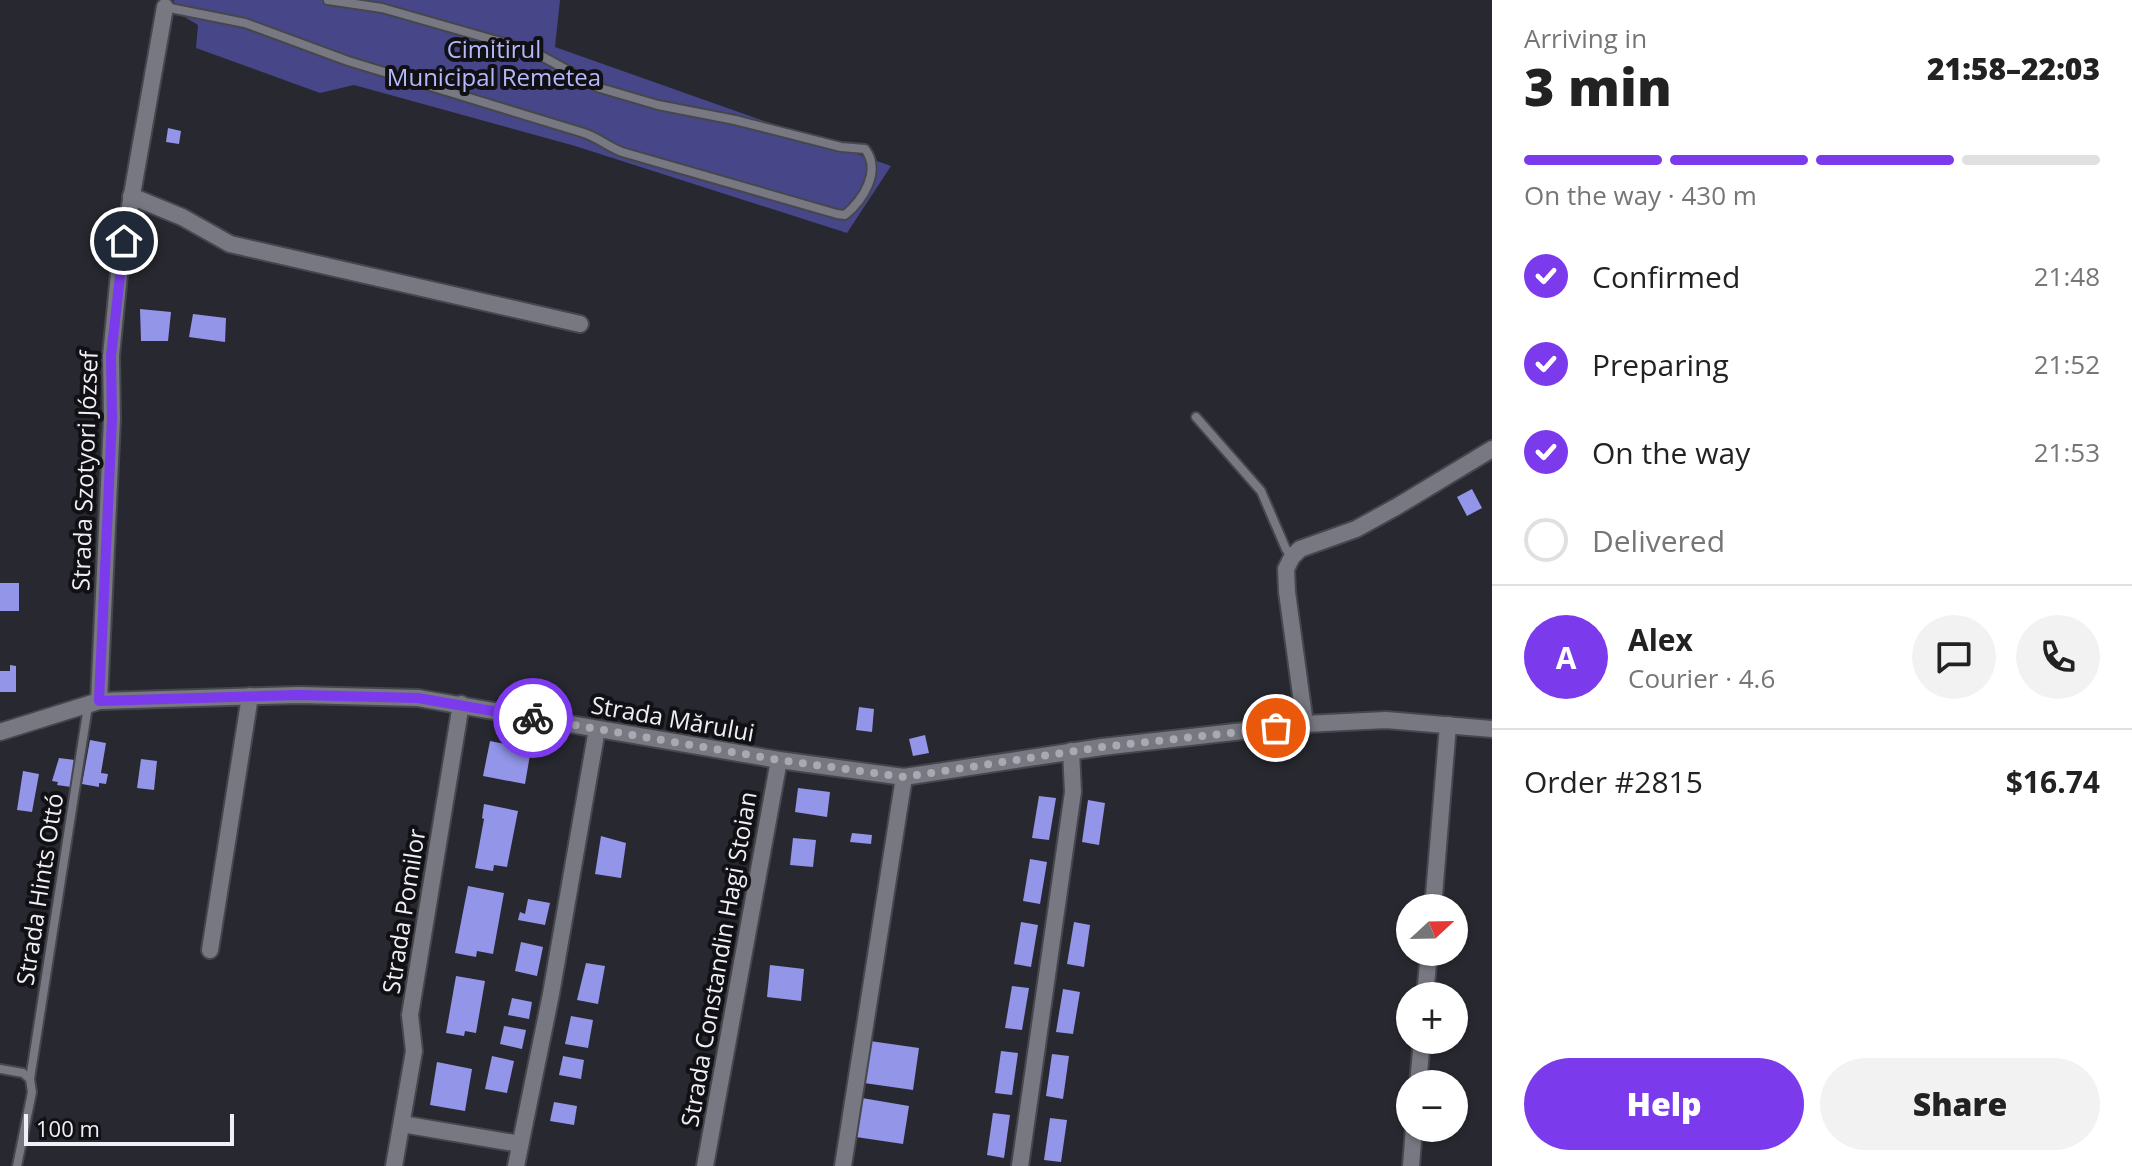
<!DOCTYPE html>
<meta charset="utf-8">
<style>
body{margin:0;font-family:"Open Sans",sans-serif;background:#f2f2f2;color:#222;height:100vh;display:flex;flex-direction:column;font-size:30px;white-space:nowrap}
*{box-sizing:border-box;margin:0}
p{font-size:26px;color:#767676}
.icon{flex:none;width:44px;height:44px;fill:none;stroke:currentColor;stroke-width:2;stroke-linecap:round;stroke-linejoin:round}
.map{position:relative;flex:1;overflow:hidden}
.side{display:flex;flex-direction:column;background:#fff;width:640px}
.side>*{flex:none}
.needle{width:52px;rotate:68deg}
.tools{position:absolute;left:1396px;top:894px;display:grid;gap:16px}
.tools a{display:grid;place-items:center;width:72px;height:72px;border-radius:50%;background:#fff;box-shadow:0 2px 6px #0004;font-size:40px}
.scale{position:absolute;left:24px;bottom:20px;width:210px;box-sizing:border-box;padding-left:8px;border:4px solid #eff0f5;border-top:0;font-size:22px;line-height:28px;white-space:nowrap;color:#eff0f5;-webkit-text-stroke:6px #111115;paint-order:stroke}
.pin{position:absolute;display:grid;place-items:center;width:68px;height:68px;color:#fff;margin:-34px;border:4px solid #fff;border-radius:50%;box-shadow:0 2px 8px #0007}
.courier{position:absolute;display:grid;place-items:center;width:80px;height:80px;margin:-40px;border:6px solid #7c3aed;border-radius:50%;background:#fff;color:#222;box-shadow:0 2px 10px #0007}
.head em{font-style:normal;font-weight:800}
.head div{display:flex;flex-direction:column-reverse}
.head{display:flex;align-items:center;justify-content:space-between;height:136px;padding:0 32px}
h1{font-size:52px;font-weight:800;line-height:60px}
.bar{display:grid;grid-template-columns:repeat(4,1fr);gap:12px 8px;align-content:center;height:96px;padding:0 32px}
.bar i{height:10px;border-radius:6px;background:#e0e0e0}
.bar .active{background:#7c3aed}
.bar p{grid-column:span 4}
.line{display:flex;align-items:center;gap:20px;padding:0 32px;border-top:2px solid #e0e0e0}
.line div{flex:1}
.round{display:grid;place-items:center;flex:none;width:84px;height:84px;border-radius:42px;background:#f2f2f2}
ol{padding:0 32px;list-style:none}
li{display:flex;align-items:center;gap:24px;height:88px}
li p{margin-inline-start:auto}
li .icon{padding:8px;border-radius:50%;background:#7c3aed;color:#fff;stroke-width:4}
li:last-child{color:#767676}
li i{width:44px;height:44px;border:4px solid #e0e0e0;border-radius:50%}
.button{display:flex;gap:16px;margin-top:auto;padding:16px 32px}
.button a{flex:1;height:92px;border-radius:48px;background:#7c3aed;color:#fff;font-size:32px;font-weight:800;line-height:92px;text-align:center}
.button a+a{background:#f2f2f2;color:#222}
main{display:flex;flex:1;min-height:0}
.map>svg:first-child{display:block}
.green{fill:#464689}
.building{fill:#9295e8}
.lines{fill:none;stroke-linecap:round;stroke-linejoin:round}
.lane-casing{stroke:#46474d;stroke-width:12}
.street-casing{stroke:#46474d;stroke-width:20}
.lane{stroke:#777881;stroke-width:8}
.street{stroke:#777881;stroke-width:16}
.done{stroke:#a9aab0;stroke-width:8;stroke-dasharray:0 14.4}
.route{stroke:#7c3aed;stroke-width:10}
.labels{text-anchor:middle;dominant-baseline:central;stroke-width:8;stroke-linejoin:round;paint-order:stroke}
.park-label{font-size:24px;fill:#b5b9f9;stroke:#111115}
.street-label{font-size:24px;fill:#eff0f5;stroke:#111115}
</style>
<main>
<div class="map">
<svg width="1492" height="1166" viewBox="0 0 1492 1166">
<rect width="100%" height="100%" fill="#282830"/>
<polygon class="green" points="174,0 560,0 555,47 891,166 847,233 575,146 354,85 320,93 196,48 198,25 173,10"/>
<g class="building">
<polygon points="168,128 181,131 179,144 166,142"/>
<polygon points="140,309 171,312 168,341 141,341"/>
<polygon points="193,314 226,318 225,342 189,337"/>
<polygon points="1472,489 1482,508 1467,516 1457,497"/>
<rect x="0" y="583" width="19" height="28"/>
<polygon points="10,665 16,666 16,692 0,692 0,671 10,671"/>
<polygon points="859,707 874,709 872,732 856,730"/>
<polygon points="925,735 929,753 913,756 909,739"/>
<polygon points="90,740 106,743 101,773 108,774 106,784 99,783 99,787 82,784"/>
<polygon points="490,741 531,749 525,784 483,776"/>
<polygon points="59,758 75,760 71,787 57,785 58,782 52,781"/>
<polygon points="141,759 157,761 154,790 137,788"/>
<polygon points="23,771 39,774 32,812 17,810"/>
<polygon points="798,788 830,792 827,817 795,812"/>
<polygon points="1039,796 1056,798 1049,840 1032,838"/>
<polygon points="1088,800 1105,803 1099,845 1082,842"/>
<polygon points="484,804 518,811 507,867 494,865 493,871 475,868 484,819 482,818"/>
<polygon points="852,833 872,835 871,844 850,842"/>
<polygon points="601,836 626,843 621,878 595,874"/>
<polygon points="793,838 816,840 813,867 790,865"/>
<polygon points="1030,859 1047,862 1040,904 1023,901"/>
<polygon points="468,886 504,893 493,954 477,951 476,957 455,953"/>
<polygon points="528,899 550,903 545,925 518,920 520,912 525,914"/>
<polygon points="1021,922 1038,925 1031,967 1014,964"/>
<polygon points="1074,922 1090,925 1084,967 1067,964"/>
<polygon points="521,942 543,947 537,976 515,971"/>
<polygon points="586,963 605,966 598,1004 577,1000"/>
<polygon points="770,965 804,969 801,1001 767,997"/>
<polygon points="456,976 485,981 476,1033 465,1031 464,1036 446,1033"/>
<polygon points="1012,986 1029,988 1022,1030 1005,1028"/>
<polygon points="1063,989 1080,992 1073,1034 1056,1032"/>
<polygon points="512,998 532,1002 529,1019 508,1015"/>
<polygon points="571,1016 593,1020 588,1048 565,1044"/>
<polygon points="504,1026 526,1030 522,1049 500,1044"/>
<polygon points="870,1041 919,1048 913,1090 864,1083"/>
<polygon points="1001,1051 1018,1053 1012,1095 995,1093"/>
<polygon points="1052,1054 1069,1056 1063,1099 1046,1096"/>
<polygon points="492,1056 514,1061 507,1093 485,1089"/>
<polygon points="563,1056 584,1060 581,1079 559,1075"/>
<polygon points="437,1062 472,1069 465,1111 430,1105"/>
<polygon points="862,1098 909,1106 903,1144 856,1137"/>
<polygon points="554,1102 577,1106 574,1125 550,1121"/>
<polygon points="993,1113 1010,1115 1004,1158 987,1155"/>
<polygon points="1050,1118 1067,1120 1061,1162 1044,1160"/>
</g>
<g class="lines">
<g class="lane-casing">
<g id="lane">
<path d="M165,7L245,23L348,61L584,133C599,138 608,147 622,152L837,214L845,215C863,200 882,171 865,149L841,147L735,120L658,105L600,88L536,53L508,44L382,8L328,0"/>
<polyline points="1196,417 1261,491 1286,549 1292,557"/>
<polyline points="0,1069 23,1073 30,1079"/>
<polyline points="17,1166 32,1092 30,1079 88,706"/>
</g>
</g>
<g class="street-casing">
<g id="street">
<polyline points="131,196 182,217 230,244 580,324"/>
<polyline points="99,701 112,419 111,356 120,263 165,7"/>
<polyline points="1305,724 1287,592 1286,569 1292,557 1300,549 1356,529 1396,507 1492,449"/>
<polyline points="0,732 99,701 299,695 418,698 779,760 904,777 1102,747 1305,724 1386,720 1492,729"/>
<polyline points="1433,908 1448,725"/>
<polyline points="210,950 250,696"/>
<polyline points="1425,996 1429,952"/>
<polyline points="1418,1084 1422,1040"/>
<polyline points="402,1124 520,1144"/>
<polyline points="394,1166 414,1051 410,1015 461,704"/>
<polyline points="516,1166 551,994 597,729"/>
<polyline points="705,1166 779,760"/>
<polyline points="843,1166 904,777"/>
<polyline points="1020,1166 1073,792 1071,751"/>
<polyline points="1411,1166 1414,1128"/>
</g>
</g>
<use href="#lane" class="lane"/>
<use href="#street" class="street"/>
</g>
<g class="lines">
<polyline class="done" points="533,718 779,760 904,777 1102,747 1276,728"/>
<polyline class="route" points="124,241 111,356 112,419 99,701 299,695 418,698 533,718"/>
</g>
<g class="labels">
<g class="park-label">
<text x="494" y="48">Cimitirul<tspan x="494" dy="28">Municipal Remetea</tspan></text>
</g>
<g class="street-label">
<text transform="translate(84 471) rotate(-88)">Strada Szotyori József</text>
<text transform="translate(673 718) rotate(10)">Strada Mărului</text>
<text transform="translate(39 889) rotate(-81)">Strada Hints Ottó</text>
<text transform="translate(403 911) rotate(-81)">Strada Pomilor</text>
<text transform="translate(718 959) rotate(-80)">Strada Constandin Hagi Stoian</text>
</g>
</g>
</svg>
<div class="tools">
<a><svg class="needle" viewBox="-14 -14 28 28"><path d="M0-13l5 13h-10z" fill="#e53935"/><path d="M0 13l5-13h-10z" fill="#767676"/></svg></a>
<a>+</a>
<a>−</a>
</div>
<div class="scale">100 m</div>
<div class="pin" style="left:1276px;top:728px;background:#ea580c"><svg class="icon" aria-label="bag" viewBox="0 0 24 24"><path d="M5 8h14l-1 12H6zM9 8a3 3 0 0 1 6 0"/></svg></div>
<div class="pin" style="left:124px;top:241px;background:#1f2937"><svg class="icon" aria-label="home" viewBox="0 0 24 24"><path d="M3 11l9-7 9 7M6 9v11h12V9"/></svg></div>
<div class="courier" style="left:533px;top:718px"><svg class="icon" aria-label="bike" viewBox="0 0 24 24"><circle cx="6" cy="16" r="4"/><circle cx="18" cy="16" r="4"/><path d="M6 16l4-8h5l3 8M10 8l3 8H6M13 5h3"/></svg></div>
</div>
<section class="side">
<div class="head"><div><h1>3 min</h1><p>Arriving in</p></div><em>21:58–22:03</em></div>
<div class="bar"><i class="active"></i><i class="active"></i><i class="active"></i><i></i><p>On the way · 430 m</p></div>
<ol>
<li><svg class="icon" aria-label="check" viewBox="0 0 24 24"><path d="M5 12l5 5 9-10"/></svg>Confirmed<p>21:48</p></li>
<li><svg class="icon" aria-label="check" viewBox="0 0 24 24"><path d="M5 12l5 5 9-10"/></svg>Preparing<p>21:52</p></li>
<li><svg class="icon" aria-label="check" viewBox="0 0 24 24"><path d="M5 12l5 5 9-10"/></svg>On the way<p>21:53</p></li>
<li><i></i>Delivered</li>
</ol>
<div class="line" style="height:144px"><b class="round" style="background:#7c3aed;color:#fff">A</b><div><b>Alex</b><p>Courier · 4.6</p></div><a class="round"><svg class="icon" aria-label="chat" viewBox="0 0 24 24"><path d="M4 5h16v11H9l-5 4z"/></svg></a><a class="round"><svg class="icon" aria-label="phone" viewBox="0 0 24 24"><path d="M5 4h4l2 5-3 2q2 4 5 5l2-3 5 2v4C11 20 4 13 5 4z"/></svg></a></div>
<div class="line" style="height:104px"><div>Order #2815</div><b>$16.74</b></div>
<div class="button"><a>Help</a><a>Share</a></div>
</section>
</main>
